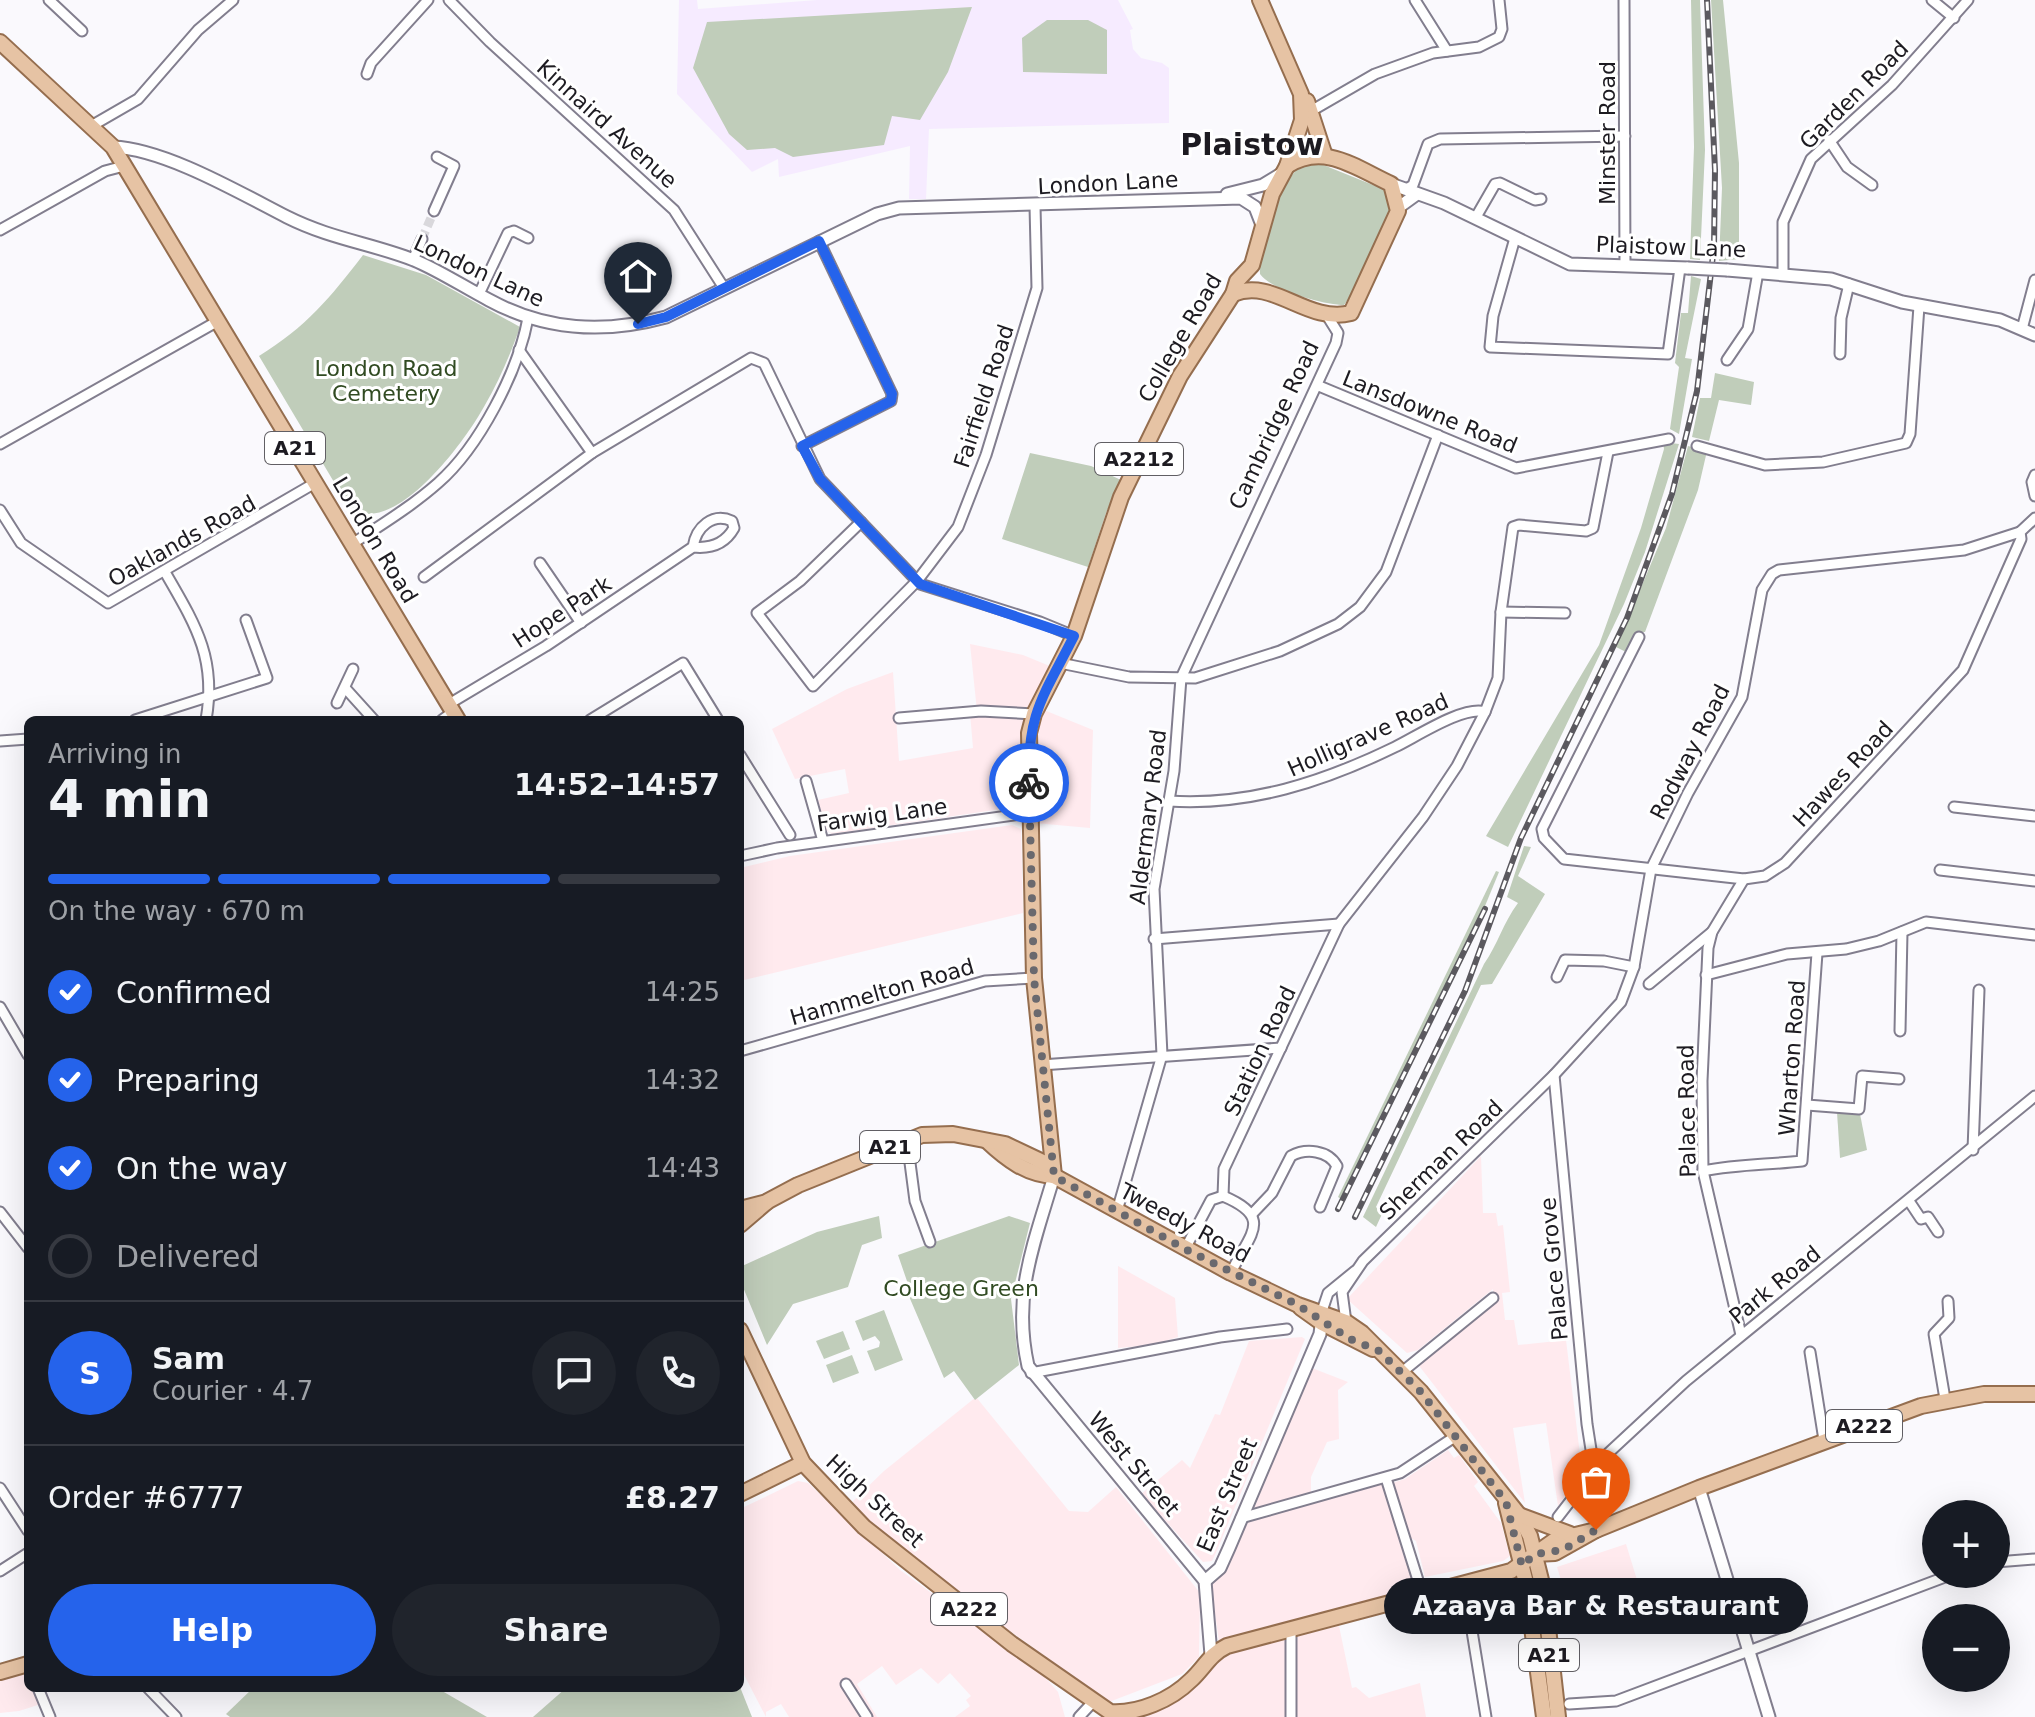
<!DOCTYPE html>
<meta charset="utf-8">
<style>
body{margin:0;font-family:"DejaVu Sans",sans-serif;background:#20242c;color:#f1f3f6;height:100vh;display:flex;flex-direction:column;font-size:30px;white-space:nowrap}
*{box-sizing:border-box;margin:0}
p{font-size:26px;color:#9ea1a6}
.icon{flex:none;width:44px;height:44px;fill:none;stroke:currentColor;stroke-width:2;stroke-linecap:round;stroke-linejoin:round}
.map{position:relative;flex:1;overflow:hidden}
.drawer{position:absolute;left:24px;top:716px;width:720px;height:976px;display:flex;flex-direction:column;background:#171b24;border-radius:12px;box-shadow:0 8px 32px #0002}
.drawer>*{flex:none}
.controls{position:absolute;left:1922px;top:1500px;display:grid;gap:16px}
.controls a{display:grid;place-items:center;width:88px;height:88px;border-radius:50%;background:#171b24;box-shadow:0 8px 32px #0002;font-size:40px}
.pin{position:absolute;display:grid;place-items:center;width:68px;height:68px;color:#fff;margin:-82px -34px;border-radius:50% 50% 50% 0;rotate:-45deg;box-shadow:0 0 8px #0007}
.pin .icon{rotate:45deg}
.courier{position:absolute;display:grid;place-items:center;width:80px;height:80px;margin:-40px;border:6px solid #2563eb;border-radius:50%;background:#fff;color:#222;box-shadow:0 2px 10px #0007}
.bubble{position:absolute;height:56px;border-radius:28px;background:#171b24;box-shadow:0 8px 32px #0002;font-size:26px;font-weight:800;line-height:56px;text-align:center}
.overview em{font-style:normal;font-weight:800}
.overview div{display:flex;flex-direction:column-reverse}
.overview{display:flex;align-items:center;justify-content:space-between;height:136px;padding:0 24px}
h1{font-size:52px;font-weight:800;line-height:60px}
.bar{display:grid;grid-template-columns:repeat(4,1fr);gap:12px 8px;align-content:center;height:96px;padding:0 24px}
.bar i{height:10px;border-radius:6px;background:#363941}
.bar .selected{background:#2563eb}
.bar p{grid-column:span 4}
.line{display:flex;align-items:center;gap:20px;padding:0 24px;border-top:2px solid #363941}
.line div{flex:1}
.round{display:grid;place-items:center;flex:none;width:84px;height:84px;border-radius:42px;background:#20242c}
ol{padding:0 24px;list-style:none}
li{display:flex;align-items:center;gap:24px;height:88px}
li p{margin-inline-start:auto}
li .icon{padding:8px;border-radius:50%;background:#2563eb;color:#fff;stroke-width:4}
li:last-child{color:#9ea1a6}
li i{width:44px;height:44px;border:4px solid #363941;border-radius:50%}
.button{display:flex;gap:16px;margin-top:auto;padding:16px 24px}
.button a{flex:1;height:92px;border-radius:48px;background:#2563eb;color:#fff;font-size:32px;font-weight:800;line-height:92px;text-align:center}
.button a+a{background:#20242c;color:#f1f3f6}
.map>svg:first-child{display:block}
.commercial{fill:#ffeaee}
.education{fill:#f6ebff}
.green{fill:#c0cdba}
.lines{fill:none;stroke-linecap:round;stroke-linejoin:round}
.minor-tunnel{stroke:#d9d8dc;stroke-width:9;stroke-dasharray:9 4.5;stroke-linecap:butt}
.minor-casing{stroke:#827e8e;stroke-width:13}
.tertiary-casing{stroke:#827e8e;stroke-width:15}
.primary-casing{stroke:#956e4f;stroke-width:18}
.minor{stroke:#fff;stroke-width:9}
.tertiary{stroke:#fff;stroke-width:11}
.primary{stroke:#e6c3a4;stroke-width:14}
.rail-casing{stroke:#5b595f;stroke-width:6}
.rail{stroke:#fff;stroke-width:3;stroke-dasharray:9;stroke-linecap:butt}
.tertiary-bridge-casing{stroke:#827e8e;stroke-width:15;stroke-linecap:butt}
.tertiary-bridge{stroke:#fff;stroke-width:11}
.done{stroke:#6a696e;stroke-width:8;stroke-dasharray:0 14.4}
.route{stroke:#2563eb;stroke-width:10}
.labels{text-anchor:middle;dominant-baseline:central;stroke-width:6;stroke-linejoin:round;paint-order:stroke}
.shield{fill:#fff;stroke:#615f64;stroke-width:2}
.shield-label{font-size:20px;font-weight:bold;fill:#1d1b21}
.street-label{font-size:22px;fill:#1d1b21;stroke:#fff}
.park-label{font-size:22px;fill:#314b22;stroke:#fff}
.district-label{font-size:30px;font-weight:bold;fill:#1d1b21;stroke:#fff}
</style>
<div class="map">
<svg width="2035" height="1717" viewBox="0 0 2035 1717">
<rect width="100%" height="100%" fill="#faf9fd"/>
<g class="commercial">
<polygon points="970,644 1023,655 1057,669 1034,713 1029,805 832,834 826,830 818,800 849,793 845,769 795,779 772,729 847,689 893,672 899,761 973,748 970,713 977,711"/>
<polygon points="1044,710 1093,730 1090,828 1035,823 1035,735"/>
<polygon points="1012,825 1021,829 1023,913 740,981 740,868 790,856"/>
<polygon points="1481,1156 1483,1213 1496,1213 1498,1226 1503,1225 1510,1292 1502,1293 1505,1320 1514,1320 1518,1345 1566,1340 1582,1471 1558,1506 1546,1423 1513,1428 1525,1503 1420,1367 1421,1361 1494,1301 1493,1289 1418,1350 1407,1353 1347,1299"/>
<polygon points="1118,1266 1175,1298 1178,1337 1152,1345 1118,1348"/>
<polygon points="1302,1337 1305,1339 1215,1555 1212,1561 1203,1562 1141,1494 1182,1460 1190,1468 1215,1414 1220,1415 1249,1341"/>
<polygon points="1312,1368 1348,1382 1338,1390 1339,1439 1327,1442 1311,1477 1311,1492 1254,1508"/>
<polygon points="976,1397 1069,1511 1088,1512 1116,1487 1200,1593 1199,1657 1182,1674 1109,1702 890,1545 854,1507 853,1501 884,1471"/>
<polygon points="1448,1450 1454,1458 1459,1455 1478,1482 1474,1486 1501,1523 1510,1556 1503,1561 1425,1577 1416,1541 1409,1537 1392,1483 1405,1479"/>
<polygon points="798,1481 808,1483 900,1570 1042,1674 1058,1692 1065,1717 955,1717 970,1706 966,1700 971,1696 950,1673 938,1684 921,1668 896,1685 882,1666 857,1684 877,1717 789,1717 781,1704 766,1712 766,1717 740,1667 740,1509"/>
<polygon points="1382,1482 1414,1589 1219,1641 1211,1586 1221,1575 1246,1520"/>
<polygon points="1626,1544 1649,1619 1616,1632 1612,1620 1578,1635 1557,1567"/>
<polygon points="1339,1626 1352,1688 1356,1687 1369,1698 1420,1683 1426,1717 1111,1717 1138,1714 1188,1694 1223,1654"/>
<polygon points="24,1658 28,1662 28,1688 39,1688 44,1703 19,1711 0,1713 0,1664"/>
</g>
<polygon class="education" points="679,0 697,0 698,9 817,0 1118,0 1133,29 1130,30 1133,49 1141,58 1162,63 1169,68 1169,123 929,129 926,199 909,199 910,146 779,177 778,159 752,172 677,94"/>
<g class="green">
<polygon points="1691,0 1700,0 1705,150 1700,260 1690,259 1694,147"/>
<polygon points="1711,0 1723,0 1739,163 1739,259 1719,261 1722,188"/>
<polygon points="972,7 948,72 920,120 892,116 884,145 793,157 775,148 747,150 729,134 693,68 707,22"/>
<polygon points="1047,20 1088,20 1107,30 1107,74 1023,72 1022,38"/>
<path d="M1316,162L1383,189L1393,198C1390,232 1366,279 1344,305C1325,305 1271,290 1260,274C1258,249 1278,184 1298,169C1303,165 1310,164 1316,162Z"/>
<path d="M363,255L426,275L520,327C511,353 499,381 485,405C466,440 396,537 350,509L259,356C306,327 330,298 363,255Z"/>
<polygon points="1691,276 1701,279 1685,358 1692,359 1679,434 1670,429 1679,367 1675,363 1681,313 1688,313"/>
<polygon points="1715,373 1754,382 1751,405 1719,400 1709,441 1692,437 1700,398 1711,398"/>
<polygon points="1663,442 1679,444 1645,552 1624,604 1508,847 1486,836 1599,645 1641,528 1664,449"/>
<polygon points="1688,446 1707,451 1698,490 1645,632 1637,632 1628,653 1616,647 1666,528"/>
<polygon points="1030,453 1091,466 1121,480 1106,513 1088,567 1002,539"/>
<path d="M1524,846L1531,847L1518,876L1545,894L1492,984L1481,985L1376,1207L1382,1214L1376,1227L1363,1217L1484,964C1498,944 1503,923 1518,903L1507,897Z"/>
<polygon points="1496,871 1499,872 1478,923 1341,1199 1338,1197"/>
<polygon points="1837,1112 1860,1114 1867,1150 1840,1158"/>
<polygon points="879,1216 882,1238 862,1245 848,1287 793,1304 767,1345 740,1280 740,1267 817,1232"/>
<polygon points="1009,1216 1030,1223 1011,1299 1019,1365 975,1400 954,1371 944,1378 905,1287 908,1284 898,1255"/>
<polygon points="884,1310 903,1360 875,1371 867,1351 879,1347 880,1342 875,1336 863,1341 855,1321"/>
<polygon points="843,1331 850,1349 824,1359 816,1341"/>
<polygon points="852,1355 859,1373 833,1383 826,1365"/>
<polygon points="740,1687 752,1717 533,1717 566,1688"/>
<polygon points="253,1688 437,1688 487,1717 230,1717 226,1714"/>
</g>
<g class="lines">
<polyline class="minor-tunnel" points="422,239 434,211"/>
<g class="minor-casing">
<g id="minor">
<polyline points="49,0 82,31"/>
<polyline points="449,0 490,42 674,210 724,288"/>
<polyline points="1415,0 1447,51"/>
<polyline points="1624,0 1625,266"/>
<polyline points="1932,0 1954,18"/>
<polyline points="367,74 371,63 428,0"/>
<polyline points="1311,111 1375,74 1433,53 1479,47 1499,37 1502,29 1499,0"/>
<polyline points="93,125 138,99 198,30 233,0"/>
<polyline points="1829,140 1847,167 1872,185"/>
<polyline points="1408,188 1413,185 1428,144 1440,139 1625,136"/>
<polyline points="434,211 454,166 437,157"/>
<polyline points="1476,217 1495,184 1500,183 1535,200 1541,199"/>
<polyline points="0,230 105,171 124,166"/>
<polyline points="1515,238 1493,316 1490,347 1668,354 1680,268"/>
<polyline points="413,260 422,239"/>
<polyline points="1783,274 1783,222 1811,159 1892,85 1968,0"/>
<polyline points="479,294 508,233 514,231 528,238"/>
<polyline points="2022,329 2035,280"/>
<polyline points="1840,354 1841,318 1849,284"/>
<polyline points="1727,360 1748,329 1758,272"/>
<polyline points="1319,386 1516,468 1669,439"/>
<polyline points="0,444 218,321"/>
<polyline points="802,446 891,401 892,394 819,241"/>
<polyline points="1697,446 1765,465 1823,462 1906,443 1910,434 1919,306"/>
<polyline points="592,453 751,358 764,363 820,479 920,584 1040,622 1074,636"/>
<polyline points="2035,475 2032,482 2035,496"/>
<polyline points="0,510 21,543 108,603 315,483"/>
<polyline points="861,522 800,581 757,613 813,686 917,581 958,527 986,455 1037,288 1035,206"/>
<path d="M352,544C381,525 412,506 438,483C479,447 518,372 528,318"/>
<polyline points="540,563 581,623"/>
<path d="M165,572C195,624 217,658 206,720"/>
<polyline points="424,577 592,453 519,350"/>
<polyline points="1501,612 1565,613"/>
<polyline points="1639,637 1542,829 1544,838 1564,859 1744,879 1765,876 1785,863 1963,670 2021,539 2020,532 2035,518"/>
<polyline points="1060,663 1129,677 1195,678 1280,651 1338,624 1360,607 1386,572 1438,435"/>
<polyline points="346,689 374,720"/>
<polyline points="337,703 353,669"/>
<path d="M449,704L546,646L693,547C711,549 725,544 734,528L732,521C713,512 696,527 693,547"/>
<polyline points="899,718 981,711 1034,714"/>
<polyline points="135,720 267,678 246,620"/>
<polyline points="442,720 453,712"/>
<polyline points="590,720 683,663 718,720"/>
<polyline points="0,741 28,739"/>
<polyline points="740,755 790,835"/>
<polyline points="806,781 823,841"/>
<path d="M1169,801C1250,806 1323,782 1395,747C1416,737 1464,705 1485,712"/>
<polyline points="1954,807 2035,816"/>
<polyline points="740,856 777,848 1029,813"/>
<polyline points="1940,870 2035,881"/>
<polyline points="1154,939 1339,924"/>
<polyline points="1706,975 1787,954 1846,949 1879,941 1926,922 2035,935"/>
<polyline points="1557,977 1565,960 1604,961 1634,967"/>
<polyline points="1649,984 1712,932"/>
<polyline points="0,1007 28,1055"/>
<polyline points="1900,1031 1902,932"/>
<polyline points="740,1051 985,981 1034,978"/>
<polyline points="1041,1065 1281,1048"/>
<polyline points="1554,1075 1587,1424 1592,1456 1596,1459"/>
<polyline points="1807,1105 1859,1109 1862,1076 1899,1079"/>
<polyline points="907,1140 915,1201 930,1242"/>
<polyline points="1973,1150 1979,990"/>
<path d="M1703,1171C1739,1164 1766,1165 1802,1161L1817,953"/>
<polyline points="1223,1196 1224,1169 1339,924 1423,817 1457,766 1485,712 1498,678 1501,612 1513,527 1519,525 1586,531 1593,528 1608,452"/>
<polyline points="1909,1201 1921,1219 1928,1217 1938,1232"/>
<polyline points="1117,1211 1162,1055 1154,889 1174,771 1181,678 1336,343 1338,333 1328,317"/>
<polyline points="0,1212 28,1248"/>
<path d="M1253,1213L1272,1193L1291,1156C1306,1148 1328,1150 1337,1166L1320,1207"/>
<path d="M1185,1249L1211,1200L1223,1196C1275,1218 1249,1234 1231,1273"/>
<polyline points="1322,1311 1328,1293 1355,1271"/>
<polyline points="1346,1322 1342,1292 1363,1261 1554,1075 1621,1002 1634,967 1651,869 1688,793 1742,697 1762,590 1772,574 1779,570 1964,550 2020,532"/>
<polyline points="1741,1335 1703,1171 1702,1081 1708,948 1712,932 1744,879"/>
<polyline points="1810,1352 1824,1440"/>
<polyline points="1402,1372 1493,1298"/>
<polyline points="1031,1373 1220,1337 1287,1329"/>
<polyline points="1945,1399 1934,1334 1949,1318 1948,1301"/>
<polyline points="1596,1459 1603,1458 1686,1381 2035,1096"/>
<polyline points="1386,1478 1422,1593"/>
<polyline points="0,1488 28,1531"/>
<polyline points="1558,1517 1592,1473 1596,1459"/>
<polyline points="1241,1518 1400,1473 1456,1436"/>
<polyline points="1996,1562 2035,1559"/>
<polyline points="0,1571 28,1553"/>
<polyline points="1464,1582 1486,1717"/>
<polyline points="846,1684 867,1717"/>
<polyline points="38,1688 50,1717"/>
<polyline points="148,1688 176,1717"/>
<polyline points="1569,1704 1616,1701 1953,1574"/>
<polyline points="1079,1717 1092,1703"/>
<polyline points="1291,1717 1291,1630"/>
</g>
</g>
<g class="tertiary-casing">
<g id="tertiary">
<path d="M113,147C165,149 240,193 287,217C331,239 370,243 414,260C440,271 464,287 489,300C546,331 604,334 666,317L877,214L899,208L1241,198L1255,207L1262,225"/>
<polyline points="1391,184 1444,203 1570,264 1688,268"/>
<polyline points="1227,194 1263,185 1281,174"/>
<polyline points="1399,207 1417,194"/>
<polyline points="1727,270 1831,279 1902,302 2000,320 2035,335"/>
<path d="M1054,1176C1034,1244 1012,1295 1028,1366L1205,1581L1211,1655"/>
<polyline points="1699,1488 1769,1717"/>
<polyline points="1205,1581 1220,1568 1229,1548 1320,1334 1322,1317"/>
</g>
</g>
<g class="primary-casing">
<g id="primary">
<polyline points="0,42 113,147 458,720"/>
<polyline points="1307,101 1324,153"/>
<path d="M1233,294C1274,277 1306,324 1351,313L1398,211L1391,184C1356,168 1324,142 1287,166"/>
<path d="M987,1141C1006,1159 1027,1175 1054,1176"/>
<polyline points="1054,1176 1034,978 1029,733 1034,714 1074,636 1121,497 1180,376 1233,294 1237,281 1252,265 1272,194 1287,166 1302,120 1301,94 1260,0"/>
<polyline points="740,1209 767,1202"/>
<polyline points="740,1225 768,1201 798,1185 922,1135 953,1134 1005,1144 1045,1163 1054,1176 1231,1273 1298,1305 1346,1322 1362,1333 1421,1392 1519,1515 1530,1536 1544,1592 1558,1717"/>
<polyline points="1301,1308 1322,1323 1373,1349"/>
<path d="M740,1330L803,1463L864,1527L1012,1644L1110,1712C1138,1714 1171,1700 1191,1680C1204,1668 1210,1654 1227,1646L1511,1571L1555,1540L1596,1530"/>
<polyline points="740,1494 803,1463"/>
<polyline points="1506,1503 1526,1583 1544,1717"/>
<polyline points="1519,1515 1570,1534"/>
<polyline points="1535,1554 1555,1553 1596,1530 1699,1488 1921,1406 1984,1394 2035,1394"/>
<polyline points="0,1672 28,1664"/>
</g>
</g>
<use href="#minor" class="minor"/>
<use href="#tertiary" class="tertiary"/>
<use href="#primary" class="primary"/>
<g class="rail-casing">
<g id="rail">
<polyline points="1338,1209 1485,909"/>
<polyline points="1355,1217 1465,991 1521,838 1627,618 1672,494 1697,391 1714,247 1715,170 1707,0"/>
</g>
</g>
<use href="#rail" class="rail"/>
<g class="tertiary-bridge-casing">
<polyline id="tertiary-bridge" points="1688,268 1727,270"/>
</g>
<use href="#tertiary-bridge" class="tertiary-bridge"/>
</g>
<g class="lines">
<polyline class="done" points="1029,783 1034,978 1054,1176 1185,1249 1298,1305 1350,1339 1379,1351 1421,1392 1506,1502 1522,1566 1535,1554 1563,1550 1596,1530"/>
<path class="route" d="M638,324L666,317L819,241L892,394L891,401L802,446L820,479L920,584L1074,636C1043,697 1027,713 1029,783"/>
</g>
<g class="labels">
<g class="shield">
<rect x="265" y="432" width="60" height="32" rx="6"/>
<rect x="1095" y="443" width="88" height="32" rx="6"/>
<rect x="860" y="1131" width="60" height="32" rx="6"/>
<rect x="1826" y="1410" width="76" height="32" rx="6"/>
<rect x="931" y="1593" width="76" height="32" rx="6"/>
<rect x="1519" y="1639" width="60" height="32" rx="6"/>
</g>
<g class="shield-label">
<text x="295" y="448">A21</text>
<text x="1139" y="459">A2212</text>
<text x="890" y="1147">A21</text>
<text x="1864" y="1426">A222</text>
<text x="969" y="1609">A222</text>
<text x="1549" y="1655">A21</text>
</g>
<g class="street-label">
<text transform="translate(1854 95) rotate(-45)">Garden Road</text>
<text transform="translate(607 124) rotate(42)">Kinnaird Avenue</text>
<text transform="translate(1607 133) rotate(-90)">Minster Road</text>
<text transform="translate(1108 183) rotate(-3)">London Lane</text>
<text transform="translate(1671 247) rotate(2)">Plaistow Lane</text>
<text transform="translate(479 271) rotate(25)">London Lane</text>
<text transform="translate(1180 338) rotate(-60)">College Road</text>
<text transform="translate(984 396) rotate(-72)">Fairfield Road</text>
<text transform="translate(1430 412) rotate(22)">Lansdowne Road</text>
<text transform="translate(1274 425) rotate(-65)">Cambridge Road</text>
<text transform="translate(375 540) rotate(59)">London Road</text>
<text transform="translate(182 541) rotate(-29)">Oaklands Road</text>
<text transform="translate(562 612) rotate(-33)">Hope Park</text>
<text transform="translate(1368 735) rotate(-24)">Holligrave Road</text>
<text transform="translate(1690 752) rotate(-63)">Rodway Road</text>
<text transform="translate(1843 774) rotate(-47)">Hawes Road</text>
<text transform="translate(882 815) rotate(-8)">Farwig Lane</text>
<text transform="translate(1148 817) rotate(-83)">Aldermary Road</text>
<text transform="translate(882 992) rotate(-16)">Hammelton Road</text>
<text transform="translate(1260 1051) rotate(-65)">Station Road</text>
<text transform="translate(1792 1058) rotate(-86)">Wharton Road</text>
<text transform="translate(1687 1111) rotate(-91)">Palace Road</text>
<text transform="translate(1441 1160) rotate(-44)">Sherman Road</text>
<text transform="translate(1185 1223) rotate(28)">Tweedy Road</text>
<text transform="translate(1554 1269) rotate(-95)">Palace Grove</text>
<text transform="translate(1775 1285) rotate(-39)">Park Road</text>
<text transform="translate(1134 1464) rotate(50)">West Street</text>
<text transform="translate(1227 1495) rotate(-67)">East Street</text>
<text transform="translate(875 1501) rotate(43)">High Street</text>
</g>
<g class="park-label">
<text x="386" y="368">London Road<tspan x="386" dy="25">Cemetery</tspan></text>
<text x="961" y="1288">College Green</text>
</g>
<g class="district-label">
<text x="1252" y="144">Plaistow</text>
</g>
</g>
</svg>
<div class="controls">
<a>+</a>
<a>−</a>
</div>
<div class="pin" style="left:1596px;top:1530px;background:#ea580c"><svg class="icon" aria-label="bag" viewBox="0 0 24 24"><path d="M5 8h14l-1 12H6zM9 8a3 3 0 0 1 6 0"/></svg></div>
<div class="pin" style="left:638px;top:324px;background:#1f2937"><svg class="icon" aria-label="home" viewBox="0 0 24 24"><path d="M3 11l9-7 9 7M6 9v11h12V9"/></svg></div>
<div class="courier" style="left:1029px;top:783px"><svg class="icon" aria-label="bike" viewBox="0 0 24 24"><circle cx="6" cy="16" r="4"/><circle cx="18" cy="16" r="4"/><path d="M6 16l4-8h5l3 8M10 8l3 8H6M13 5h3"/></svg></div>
<div class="bubble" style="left:1384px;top:1578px;width:424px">Azaaya Bar &amp; Restaurant</div>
<section class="drawer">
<div class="overview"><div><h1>4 min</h1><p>Arriving in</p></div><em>14:52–14:57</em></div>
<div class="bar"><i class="selected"></i><i class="selected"></i><i class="selected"></i><i></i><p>On the way · 670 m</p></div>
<ol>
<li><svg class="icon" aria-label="check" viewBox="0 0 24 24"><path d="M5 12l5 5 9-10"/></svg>Confirmed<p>14:25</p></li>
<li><svg class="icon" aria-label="check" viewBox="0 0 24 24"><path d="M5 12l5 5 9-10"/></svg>Preparing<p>14:32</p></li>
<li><svg class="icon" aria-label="check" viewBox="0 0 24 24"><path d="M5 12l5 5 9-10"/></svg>On the way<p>14:43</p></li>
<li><i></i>Delivered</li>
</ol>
<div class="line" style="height:144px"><b class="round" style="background:#2563eb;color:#fff">S</b><div><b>Sam</b><p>Courier · 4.7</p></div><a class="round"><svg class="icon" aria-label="chat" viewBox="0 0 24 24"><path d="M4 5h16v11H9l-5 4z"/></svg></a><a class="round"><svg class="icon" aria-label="phone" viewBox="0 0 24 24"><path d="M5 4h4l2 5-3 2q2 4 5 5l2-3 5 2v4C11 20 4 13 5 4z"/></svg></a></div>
<div class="line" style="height:104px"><div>Order #6777</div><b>£8.27</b></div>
<div class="button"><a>Help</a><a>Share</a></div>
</section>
</div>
